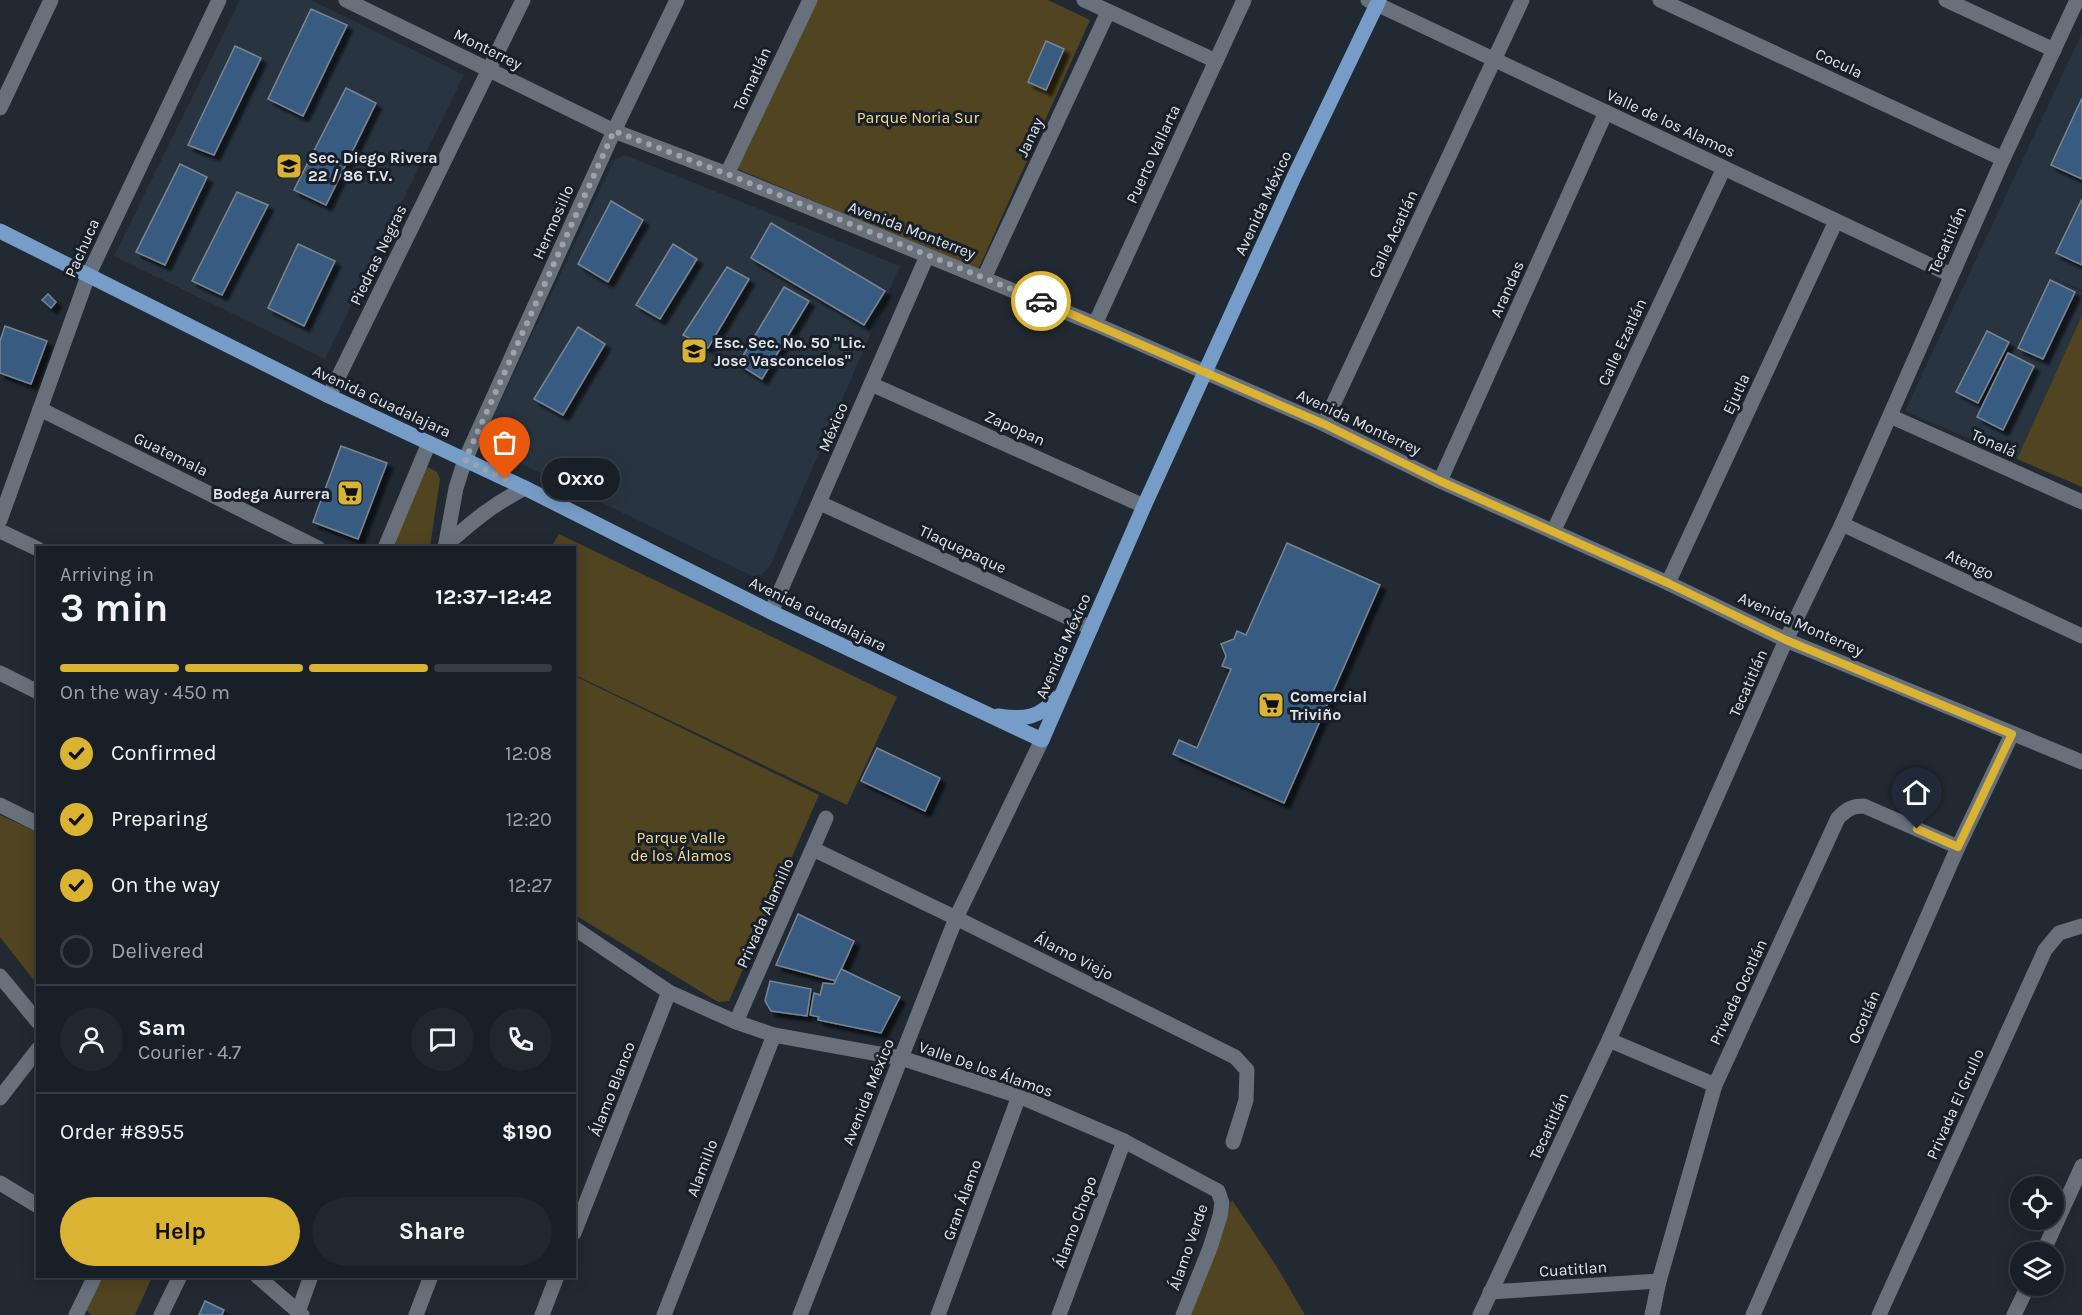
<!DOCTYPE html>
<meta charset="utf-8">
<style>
body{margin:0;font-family:Karla,sans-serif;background:#22272e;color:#f1f3f6;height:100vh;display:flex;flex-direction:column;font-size:22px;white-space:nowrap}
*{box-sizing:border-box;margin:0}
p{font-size:20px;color:#9fa2a7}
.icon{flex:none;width:33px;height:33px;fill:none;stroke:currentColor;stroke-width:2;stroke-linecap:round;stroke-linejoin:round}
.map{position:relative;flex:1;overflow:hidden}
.drawer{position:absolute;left:36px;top:546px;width:540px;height:732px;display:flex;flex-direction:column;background:#191f26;border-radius:0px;box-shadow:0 3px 15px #0003,0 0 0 2px #373d43}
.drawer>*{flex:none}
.tools{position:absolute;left:2010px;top:1176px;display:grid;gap:12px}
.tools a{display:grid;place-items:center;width:54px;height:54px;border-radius:50%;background:#191f26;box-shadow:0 3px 15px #0003,0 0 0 2px #373d43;font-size:30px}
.pin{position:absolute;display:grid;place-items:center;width:51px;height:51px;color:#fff;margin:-62px -26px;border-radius:50% 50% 50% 0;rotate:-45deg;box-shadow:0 0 6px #0007}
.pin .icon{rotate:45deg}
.courier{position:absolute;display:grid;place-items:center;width:60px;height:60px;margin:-30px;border:4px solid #dab333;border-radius:50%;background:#fff;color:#222;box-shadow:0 2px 8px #0007}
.bubble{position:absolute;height:42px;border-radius:21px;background:#191f26;box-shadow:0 3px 15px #0003,0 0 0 2px #373d43;font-size:20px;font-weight:700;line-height:42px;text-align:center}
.overview em{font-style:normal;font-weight:700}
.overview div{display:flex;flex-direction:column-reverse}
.overview{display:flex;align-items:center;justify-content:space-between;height:102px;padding:0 24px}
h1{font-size:39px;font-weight:700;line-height:45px}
.bar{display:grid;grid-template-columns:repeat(4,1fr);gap:9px 6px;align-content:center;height:72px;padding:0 24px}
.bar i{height:8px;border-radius:4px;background:#373d43}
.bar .on{background:#dab333}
.bar p{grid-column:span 4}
.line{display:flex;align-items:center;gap:15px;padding:0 24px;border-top:2px solid #373d43}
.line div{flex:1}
.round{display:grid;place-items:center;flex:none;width:63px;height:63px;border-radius:32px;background:#22272e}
ol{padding:0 24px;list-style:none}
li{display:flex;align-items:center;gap:18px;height:66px}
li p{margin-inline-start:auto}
li .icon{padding:6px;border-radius:50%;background:#dab333;color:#111;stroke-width:4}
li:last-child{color:#9fa2a7}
li i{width:33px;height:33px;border:3px solid #373d43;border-radius:50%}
.primary-button{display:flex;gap:12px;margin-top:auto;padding:12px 24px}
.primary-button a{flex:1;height:69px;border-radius:36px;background:#dab333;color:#111;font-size:24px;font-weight:700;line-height:69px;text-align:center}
.primary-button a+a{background:#22272e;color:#f1f3f6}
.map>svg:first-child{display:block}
.built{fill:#283541}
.green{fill:#514420}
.building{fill:#375b81;stroke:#7b858f;stroke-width:1.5;filter:url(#shadow)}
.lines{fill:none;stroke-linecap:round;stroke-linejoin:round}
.minor{stroke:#68717b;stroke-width:15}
.major{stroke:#769dc7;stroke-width:15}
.done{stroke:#9da3aa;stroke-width:6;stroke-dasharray:0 10.8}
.route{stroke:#dab333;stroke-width:8}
.labels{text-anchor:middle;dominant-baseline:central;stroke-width:6;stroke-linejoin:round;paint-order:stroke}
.street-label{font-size:16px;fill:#e0e5eb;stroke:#181f28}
.park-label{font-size:16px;fill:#f9dd8c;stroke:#181f28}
.poi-label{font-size:16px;font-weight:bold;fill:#e0e5eb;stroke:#181f28;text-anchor:start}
</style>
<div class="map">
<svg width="2082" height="1315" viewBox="0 0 2082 1315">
<defs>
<filter id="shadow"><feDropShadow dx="5.5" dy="5.5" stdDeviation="1.5" flood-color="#0009"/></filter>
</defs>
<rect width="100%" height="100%" fill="#212932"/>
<g class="built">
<polygon points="240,0 311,0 464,75 325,359 114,256"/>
<polygon points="2082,33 2082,290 2045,274 2082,292 2082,315 2017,459 1905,411"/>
<polygon points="625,155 900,266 770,566 761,575 752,576 512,459 489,445 484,437 614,160"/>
</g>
<g class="green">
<polygon points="816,0 1048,0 1090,20 978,270 733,167"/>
<polygon points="2082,315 2082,487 2017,459"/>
<polygon points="426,466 437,472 440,479 430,547 385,548"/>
<polygon points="559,534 897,697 847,805 575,675 574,548 551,547"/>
<polygon points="575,676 819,795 729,1001 718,1002 575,915"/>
<polygon points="0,815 37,832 37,984 0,937"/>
<polygon points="1232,1200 1277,1267 1305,1315 1191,1315"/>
<polygon points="99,1277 152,1277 135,1315 91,1315 84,1308"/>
</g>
<g class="building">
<polygon points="311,9 347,25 303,116 268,99"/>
<polygon points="1046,41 1064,49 1046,90 1028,82"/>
<polygon points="235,46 261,58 214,155 188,145"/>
<polygon points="346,88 376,103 326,205 294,190"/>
<polygon points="2082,98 2082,179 2051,165"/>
<polygon points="180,164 207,177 165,265 136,252"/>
<polygon points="237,192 268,205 222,295 192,281"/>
<polygon points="2082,199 2082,265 2056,253"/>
<polygon points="611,201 643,220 608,282 578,264"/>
<polygon points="771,223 885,291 864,325 751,258"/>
<polygon points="298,244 335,261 304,326 268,308"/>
<polygon points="673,244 697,259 660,319 636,305"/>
<polygon points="727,267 749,279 708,348 683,335"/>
<polygon points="2050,280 2075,292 2043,359 2018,348"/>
<polygon points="784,287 809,301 762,379 738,364"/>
<polygon points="48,294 56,302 51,308 42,300"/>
<polygon points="5,326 47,341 31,384 0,373 0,341"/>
<polygon points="578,327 605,344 563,415 534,399"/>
<polygon points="1987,331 2009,342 1978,403 1956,392"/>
<polygon points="2008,353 2034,366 2003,430 1977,417"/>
<polygon points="341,446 387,463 358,539 313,522"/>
<polygon points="1287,543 1380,585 1284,803 1173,754 1179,740 1197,748 1231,669 1222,666 1226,656 1221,644 1234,639 1237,631 1246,635"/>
<polygon points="877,748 940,778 925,811 861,781"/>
<polygon points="798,914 854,941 836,981 776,965"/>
<polygon points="841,969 900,997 881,1033 818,1020 819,1017 810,1015 814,993 820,995 823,983 834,984"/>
<polygon points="770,981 811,989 807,1016 771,1011 765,1001"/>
<polygon points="205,1301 224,1310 222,1315 199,1315"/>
</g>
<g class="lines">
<g class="minor">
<polyline points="346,0 614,131 727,174 1095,324 1324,424 1440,481 1668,583 1786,640 2082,762"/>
<polyline points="1084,0 1216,61"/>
<polyline points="1368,0 1951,275"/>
<polyline points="1660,0 2003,159"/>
<polyline points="1946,0 2054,50"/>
<polyline points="0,108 51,0"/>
<polyline points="727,174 810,0"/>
<polyline points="984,278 1108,12"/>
<polyline points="1095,324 1244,0"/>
<polyline points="871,384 1144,506"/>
<polyline points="329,396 523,0"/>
<polyline points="40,409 318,548"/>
<polyline points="1890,416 2082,502"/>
<polyline points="1324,424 1522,0"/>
<polyline points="1440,481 1606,112"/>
<polyline points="820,503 1091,628"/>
<polyline points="0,520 88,276 219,0"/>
<polyline points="1842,524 2082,636"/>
<polyline points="0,531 38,549"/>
<polyline points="1553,532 1724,168"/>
<path d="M446,545C473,521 492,505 525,488"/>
<polyline points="385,548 429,443"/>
<polyline points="445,548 456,488 465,460 614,131 677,0"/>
<polyline points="1668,583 1836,221"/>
<polyline points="771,612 927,256"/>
<polyline points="0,673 38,692"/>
<polyline points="0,805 38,824"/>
<polyline points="813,849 956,918 1235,1057 1247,1070 1246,1100 1233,1142"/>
<polyline points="574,928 669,992 736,1022 774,1035 901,1058 1019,1096 1124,1141 1218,1191 1222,1203 1220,1216 1210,1248 1183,1315"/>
<polyline points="0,976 38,1022"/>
<polyline points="736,1022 826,818"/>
<polyline points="1609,1040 1715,1085"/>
<polyline points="0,1098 38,1049"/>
<polyline points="0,1183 38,1206"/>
<polyline points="574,1233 669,992"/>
<polyline points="2043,1252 2082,1166"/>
<polyline points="257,1276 302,1315"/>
<polyline points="1490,1292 1659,1281"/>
<polyline points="298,1312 311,1276"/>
<polyline points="76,1315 95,1276"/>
<polyline points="161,1315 180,1276"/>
<polyline points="416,1315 431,1276"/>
<polyline points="542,1315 557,1276"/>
<polyline points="664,1315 774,1035"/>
<polyline points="800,1315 956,918 1042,740"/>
<polyline points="938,1315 1019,1096"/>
<polyline points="1059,1315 1124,1141"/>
<polyline points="1480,1315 1609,1040 1786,640 1842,524 2003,159 2077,0"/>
<path d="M1652,1315L1659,1281L1715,1085L1838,818C1847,809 1852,806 1864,806L1958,847"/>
<polyline points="1753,1315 1958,847 2012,734"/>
<polyline points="1879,1315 2045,950 2059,933 2082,926"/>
<polyline points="2014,1315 2028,1286"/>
</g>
<g class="major">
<polyline points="0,231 329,396 525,488 771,612 1042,740 1144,506 1294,177 1379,0"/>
<path d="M998,716C1025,720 1039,718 1057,698"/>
</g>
</g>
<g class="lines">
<polyline class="done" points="505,479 465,460 614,131 727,174 1041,301"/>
<polyline class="route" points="1041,301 1324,424 1440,481 1668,583 1786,640 2012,734 1958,847 1917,829"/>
</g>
<defs>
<g id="school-square" transform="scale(1.35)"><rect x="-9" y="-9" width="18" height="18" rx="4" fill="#dab333" stroke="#181f28"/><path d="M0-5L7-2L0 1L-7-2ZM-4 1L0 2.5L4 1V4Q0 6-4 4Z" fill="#111"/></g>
<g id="supermarket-square" transform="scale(1.35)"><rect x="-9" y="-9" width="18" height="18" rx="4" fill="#dab333" stroke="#181f28"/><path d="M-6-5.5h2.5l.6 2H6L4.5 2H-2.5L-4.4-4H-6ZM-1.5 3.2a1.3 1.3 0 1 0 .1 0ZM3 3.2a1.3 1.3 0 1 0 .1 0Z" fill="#111"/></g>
</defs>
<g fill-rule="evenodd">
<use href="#school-square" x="289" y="166"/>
<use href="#school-square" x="694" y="351"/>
<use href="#supermarket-square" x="350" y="493"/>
<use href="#supermarket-square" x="1271" y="705"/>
</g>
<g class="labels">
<g class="street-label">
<text transform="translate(488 49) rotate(26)">Monterrey</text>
<text transform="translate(1839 63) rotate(25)">Cocula</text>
<text transform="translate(752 79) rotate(-65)">Tomatlán</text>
<text transform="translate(1671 123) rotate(25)">Valle de los Alamos</text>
<text transform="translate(1030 137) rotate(-65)">Janay</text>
<text transform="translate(1153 154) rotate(-65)">Puerto Vallarta</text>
<text transform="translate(1263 203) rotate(-65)">Avenida México</text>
<text transform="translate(553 222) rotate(-66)">Hermosillo</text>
<text transform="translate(912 230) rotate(21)">Avenida Monterrey</text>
<text transform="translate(1393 234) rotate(-65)">Calle Acatlán</text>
<text transform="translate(1947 240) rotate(-66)">Tecatitlán</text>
<text transform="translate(82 248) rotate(-66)">Pachuca</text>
<text transform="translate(378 255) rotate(-64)">Piedras Negras</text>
<text transform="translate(1507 289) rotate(-66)">Arandas</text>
<text transform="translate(1622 342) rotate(-65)">Calle Ezatlán</text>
<text transform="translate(1736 394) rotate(-65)">Ejutla</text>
<text transform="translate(382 401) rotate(25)">Avenida Guadalajara</text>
<text transform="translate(1359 422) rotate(25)">Avenida Monterrey</text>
<text transform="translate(833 427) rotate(-67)">México</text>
<text transform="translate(1015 428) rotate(24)">Zapopan</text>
<text transform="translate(1994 443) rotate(24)">Tonalá</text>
<text transform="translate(171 454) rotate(26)">Guatemala</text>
<text transform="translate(963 549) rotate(25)">Tlaquepaque</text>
<text transform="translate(1970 564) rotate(25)">Atengo</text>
<text transform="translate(818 614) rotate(26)">Avenida Guadalajara</text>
<text transform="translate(1801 624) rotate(24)">Avenida Monterrey</text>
<text transform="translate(1063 646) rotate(-66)">Avenida México</text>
<text transform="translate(1748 683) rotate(-66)">Tecatitlán</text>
<text transform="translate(765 913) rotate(-66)">Privada Alamillo</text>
<text transform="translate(1074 956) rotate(27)">Álamo Viejo</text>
<text transform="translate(1738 992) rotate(-65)">Privada Ocotlán</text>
<text transform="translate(1864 1017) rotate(-66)">Ocotlán</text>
<text transform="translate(986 1069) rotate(19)">Valle De los Álamos</text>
<text transform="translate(612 1089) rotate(-69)">Álamo Blanco</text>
<text transform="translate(868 1092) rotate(-68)">Avenida México</text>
<text transform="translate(1955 1104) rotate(-66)">Privada El Grullo</text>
<text transform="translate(1549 1126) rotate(-65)">Tecatitlán</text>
<text transform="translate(702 1168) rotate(-69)">Alamillo</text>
<text transform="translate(962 1200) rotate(-70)">Gran Álamo</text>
<text transform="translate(1075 1222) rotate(-70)">Álamo Chopo</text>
<text transform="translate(1188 1247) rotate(-71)">Álamo Verde</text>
<text transform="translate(1573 1269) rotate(-4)">Cuatitlan</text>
</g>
<g class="park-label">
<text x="918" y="117">Parque Noria Sur</text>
<text x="681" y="837">Parque Valle<tspan x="681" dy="18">de los Álamos</tspan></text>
</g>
<g class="poi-label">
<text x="308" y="157">Sec. Diego Rivera<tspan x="308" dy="18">22 / 86 T.V.</tspan></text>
<text x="714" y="342">Esc. Sec. No. 50 "Lic.<tspan x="714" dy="18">Jose Vasconcelos"</tspan></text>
<text x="330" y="493" text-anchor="end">Bodega Aurrera</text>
<text x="1290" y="696">Comercial<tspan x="1290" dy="18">Triviño</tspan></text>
</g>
</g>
</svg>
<div class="tools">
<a><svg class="icon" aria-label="locate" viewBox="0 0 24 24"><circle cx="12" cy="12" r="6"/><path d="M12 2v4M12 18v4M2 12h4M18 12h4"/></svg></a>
<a><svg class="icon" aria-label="layers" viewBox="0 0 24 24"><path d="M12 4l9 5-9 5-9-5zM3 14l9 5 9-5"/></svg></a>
</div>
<div class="pin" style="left:505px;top:479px;background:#ea580c"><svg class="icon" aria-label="bag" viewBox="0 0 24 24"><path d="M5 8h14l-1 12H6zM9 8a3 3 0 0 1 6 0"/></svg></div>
<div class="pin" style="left:1917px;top:829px;background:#1f2937"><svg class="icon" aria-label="home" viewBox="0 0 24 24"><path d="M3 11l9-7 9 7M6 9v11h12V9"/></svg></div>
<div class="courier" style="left:1041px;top:301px"><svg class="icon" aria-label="car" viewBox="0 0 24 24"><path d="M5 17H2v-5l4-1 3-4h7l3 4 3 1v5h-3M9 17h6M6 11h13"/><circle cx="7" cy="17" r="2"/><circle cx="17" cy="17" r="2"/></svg></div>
<div class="bubble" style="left:542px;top:458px;width:78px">Oxxo</div>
<section class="drawer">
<div class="overview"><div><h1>3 min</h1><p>Arriving in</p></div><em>12:37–12:42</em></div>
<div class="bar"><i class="on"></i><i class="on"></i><i class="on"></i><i></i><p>On the way · 450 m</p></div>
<ol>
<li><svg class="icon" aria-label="check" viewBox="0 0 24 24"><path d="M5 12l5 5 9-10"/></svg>Confirmed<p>12:08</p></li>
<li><svg class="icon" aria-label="check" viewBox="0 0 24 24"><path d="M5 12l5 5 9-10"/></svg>Preparing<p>12:20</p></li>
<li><svg class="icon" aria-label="check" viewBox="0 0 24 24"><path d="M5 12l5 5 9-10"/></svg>On the way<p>12:27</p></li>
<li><i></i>Delivered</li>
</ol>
<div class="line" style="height:108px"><a class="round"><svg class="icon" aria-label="person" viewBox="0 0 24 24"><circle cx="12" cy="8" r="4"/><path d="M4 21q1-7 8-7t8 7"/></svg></a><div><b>Sam</b><p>Courier · 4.7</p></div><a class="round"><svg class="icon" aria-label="chat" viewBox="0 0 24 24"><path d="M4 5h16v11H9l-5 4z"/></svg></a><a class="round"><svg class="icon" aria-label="phone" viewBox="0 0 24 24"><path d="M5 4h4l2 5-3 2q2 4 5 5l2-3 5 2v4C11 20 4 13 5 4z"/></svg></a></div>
<div class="line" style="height:78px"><div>Order #8955</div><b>$190</b></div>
<div class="primary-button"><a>Help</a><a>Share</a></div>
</section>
</div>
